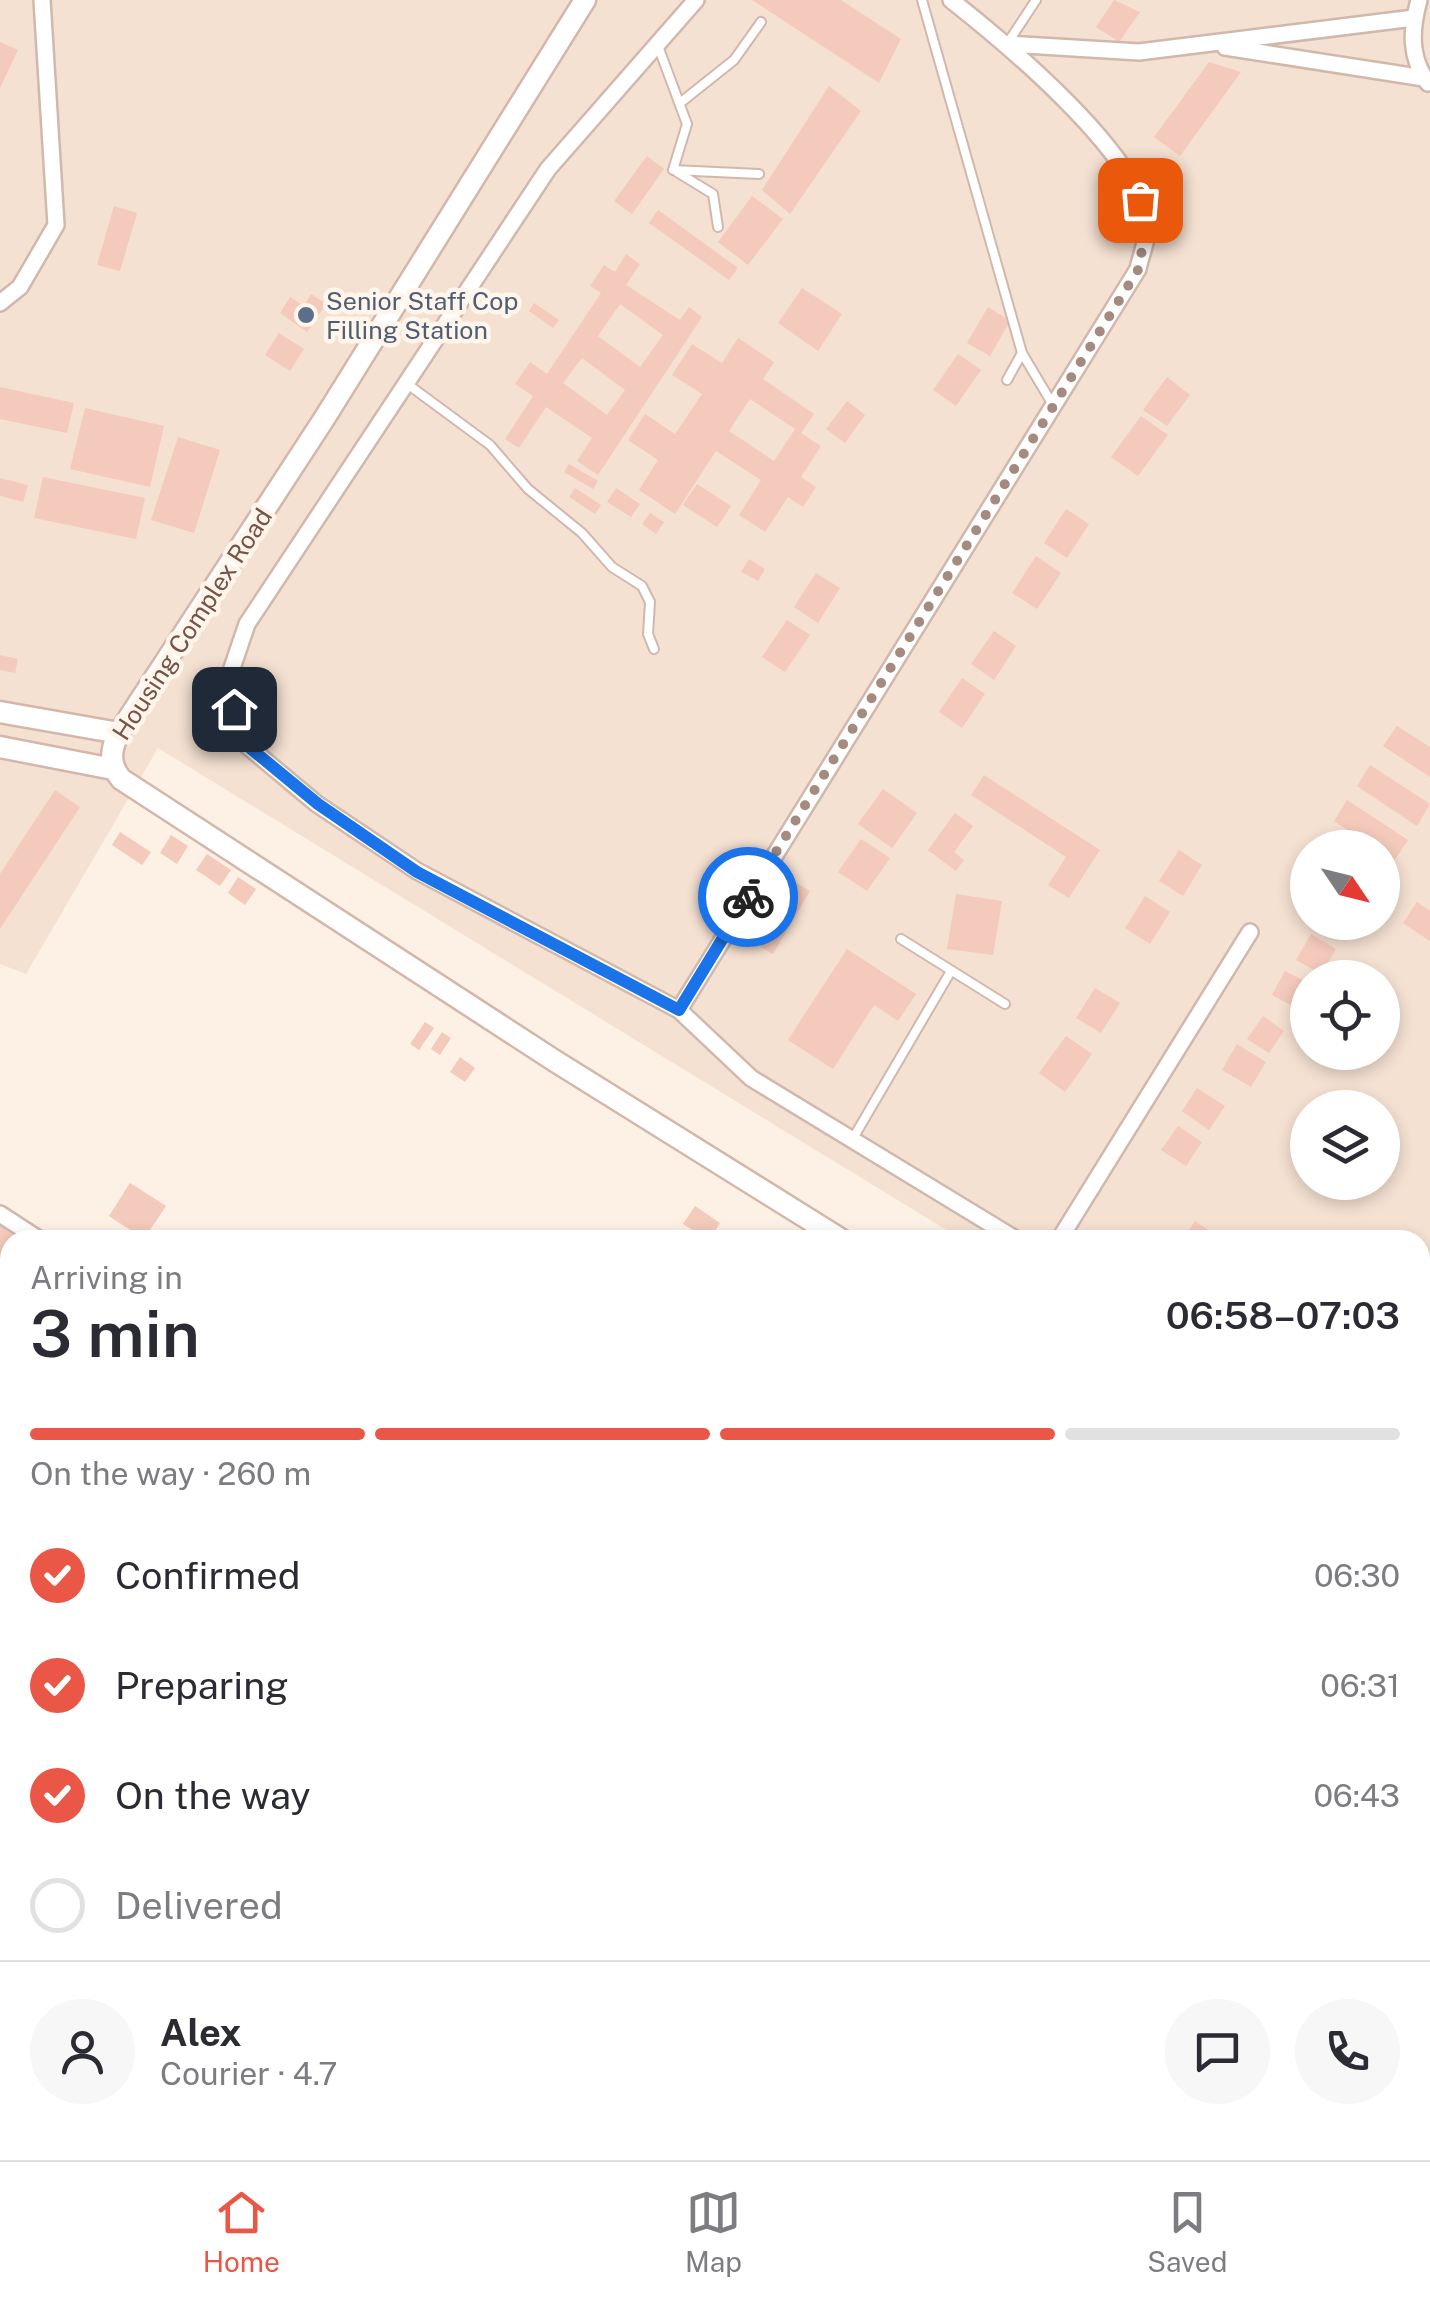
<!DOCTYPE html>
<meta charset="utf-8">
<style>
body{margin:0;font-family:"Public Sans",sans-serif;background:#f7f7f7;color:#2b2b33;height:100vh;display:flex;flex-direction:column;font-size:38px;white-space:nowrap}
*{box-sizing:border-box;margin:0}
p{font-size:32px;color:#7c7c81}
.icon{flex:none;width:55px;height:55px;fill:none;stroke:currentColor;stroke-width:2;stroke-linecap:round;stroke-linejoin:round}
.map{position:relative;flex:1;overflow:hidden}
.side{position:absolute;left:0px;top:1230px;width:1430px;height:930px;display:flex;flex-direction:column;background:#fff;border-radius:30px 30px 0 0;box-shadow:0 5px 15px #0003}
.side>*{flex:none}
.needle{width:65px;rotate:125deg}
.buttons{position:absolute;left:1290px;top:830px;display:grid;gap:20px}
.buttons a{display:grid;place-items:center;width:110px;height:110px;border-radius:50%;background:#fff;box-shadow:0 5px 15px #0003;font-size:50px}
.pin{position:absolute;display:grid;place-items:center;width:85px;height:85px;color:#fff;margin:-42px;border-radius:20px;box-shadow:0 5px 15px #0006}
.courier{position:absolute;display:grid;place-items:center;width:100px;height:100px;margin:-50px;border:8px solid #1a73e8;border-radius:50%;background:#fff;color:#222;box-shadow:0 2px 12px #0007}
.overview em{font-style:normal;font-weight:600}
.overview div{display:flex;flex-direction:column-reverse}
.overview{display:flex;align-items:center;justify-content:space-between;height:170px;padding:0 30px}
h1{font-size:65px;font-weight:600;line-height:75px}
.bar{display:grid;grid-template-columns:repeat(4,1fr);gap:15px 10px;align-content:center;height:120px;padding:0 30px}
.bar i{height:12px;border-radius:8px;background:#e1e1e2}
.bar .active{background:#ea5746}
.bar p{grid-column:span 4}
.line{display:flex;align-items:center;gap:25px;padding:0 30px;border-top:2px solid #e1e1e2}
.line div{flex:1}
.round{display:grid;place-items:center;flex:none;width:105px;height:105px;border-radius:52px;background:#f7f7f7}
ol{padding:0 30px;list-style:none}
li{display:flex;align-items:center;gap:30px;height:110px}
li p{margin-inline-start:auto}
li .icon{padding:10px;border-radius:50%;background:#ea5746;color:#fff;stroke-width:4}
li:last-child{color:#7c7c81}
li i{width:55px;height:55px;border:5px solid #e1e1e2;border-radius:50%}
.menu{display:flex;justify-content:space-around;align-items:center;height:140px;border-top:2px solid #e1e1e2;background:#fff;font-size:28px;color:#7c7c81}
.menu a{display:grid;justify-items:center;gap:5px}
.menu .active{color:#ea5746}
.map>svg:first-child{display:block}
.residential{fill:#f5e1d2;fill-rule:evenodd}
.building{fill:#f3cabb;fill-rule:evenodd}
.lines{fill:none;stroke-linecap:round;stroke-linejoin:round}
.lane-casing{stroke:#d1b8ad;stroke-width:12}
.street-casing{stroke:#d1b8ad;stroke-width:20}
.secondary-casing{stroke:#d4b7aa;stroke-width:25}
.lane{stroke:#fff;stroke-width:8}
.street{stroke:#fff;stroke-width:15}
.secondary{stroke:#fff;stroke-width:20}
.done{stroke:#a58a7f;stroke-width:10;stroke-dasharray:0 18}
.route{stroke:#1a73e8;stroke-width:12}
.service-dot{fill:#5c6f8a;stroke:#fff5eb;stroke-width:4}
.labels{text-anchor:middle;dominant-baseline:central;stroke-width:9;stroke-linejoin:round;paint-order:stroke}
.service-label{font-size:25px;fill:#4e5e75;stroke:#fff5eb;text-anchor:start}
.street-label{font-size:25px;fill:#765349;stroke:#fff5eb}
</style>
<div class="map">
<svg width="1430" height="2160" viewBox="0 0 1430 2160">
<rect width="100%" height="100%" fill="#fdf0e4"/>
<g class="residential">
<path d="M0,0H1430V1439L1420,1440V1240H963L158,748L26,974L0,964ZM1308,848H1382V922H1308ZM1308,978H1382V1052H1308ZM1308,1108H1382V1182H1308Z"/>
<polygon points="0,2118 10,2126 10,2150 1312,2150 1314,2160 0,2160"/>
</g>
<g class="building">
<polygon points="752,0 841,0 901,39 879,83"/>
<polygon points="1114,0 1140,12 1119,42 1096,27"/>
<polygon points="0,42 18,50 0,88"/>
<polygon points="1209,62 1241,72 1180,156 1154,137"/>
<polygon points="829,86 861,111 790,214 762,190"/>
<polygon points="647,156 664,169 632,214 614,201"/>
<polygon points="752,196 783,219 748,265 718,242"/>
<polygon points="114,206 137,213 120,271 97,265"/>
<polygon points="658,210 738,268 729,280 649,223"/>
<path d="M626,254L640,264L626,285L680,320L689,307L702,317L598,475L577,461L592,438L546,407L519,448L505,439L533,396L515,384L530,362L547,374L601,293L590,286L604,265L615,272ZM620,304L663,335L640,367L598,336ZM582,358L625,390L607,415L563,383Z"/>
<polygon points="802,288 842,314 818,351 778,323"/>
<polygon points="311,294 326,304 307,332 280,313 290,297 304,306"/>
<polygon points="534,303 559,320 553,328 529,311"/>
<polygon points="988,307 1010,321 990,356 967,343"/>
<polygon points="279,333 304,349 290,371 265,355"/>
<path d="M738,338L774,362L763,379L814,414L801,433L821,446L801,477L816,487L803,507L788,497L765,532L739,515L761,480L716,451L675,514L639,490L658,460L628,440L645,414L675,434L702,394L672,375L692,344L722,363ZM750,399L795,429L774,461L729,431Z"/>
<polygon points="958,354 981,370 956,406 933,390"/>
<polygon points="1167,377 1190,395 1167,426 1143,410"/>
<polygon points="0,387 74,403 67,433 0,419"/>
<polygon points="847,401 865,415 845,443 826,429"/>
<polygon points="85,408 164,426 150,487 70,469"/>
<polygon points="1141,416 1168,435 1138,476 1111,457"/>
<polygon points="178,437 220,450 194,533 151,520"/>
<polygon points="569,464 598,481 593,489 564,472"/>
<polygon points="43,477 145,498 136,539 34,518"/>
<polygon points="0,478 28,485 23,502 0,496"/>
<polygon points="697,484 731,506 717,527 683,505"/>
<polygon points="575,488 601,505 595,514 569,497"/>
<polygon points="616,488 640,504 631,517 607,502"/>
<polygon points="1066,509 1089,524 1067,558 1044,543"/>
<polygon points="650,513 664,522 656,534 642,524"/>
<polygon points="1036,556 1061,573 1037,609 1012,593"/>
<polygon points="749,559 765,569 758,581 741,572"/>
<polygon points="816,573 840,588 818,623 794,607"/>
<polygon points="787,620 810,635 785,672 762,657"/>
<polygon points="994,631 1016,646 994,680 971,664"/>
<polygon points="0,655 18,659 15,673 0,670"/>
<polygon points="962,678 985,694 962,728 939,712"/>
<polygon points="1397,726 1430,747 1430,777 1383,746"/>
<polygon points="1370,765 1430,804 1417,826 1357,786"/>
<polygon points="984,775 1100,850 1069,898 1048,885 1066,857 971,795"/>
<polygon points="883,789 917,813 892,848 858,824"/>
<polygon points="55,790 80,807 0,929 0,874"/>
<polygon points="1347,800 1408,840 1394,861 1382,853 1382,848 1374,848 1334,821"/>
<polygon points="955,813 973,826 954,852 964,860 956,871 928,850"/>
<polygon points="120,832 151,852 142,865 112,845"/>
<polygon points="171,835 188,846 177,864 160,853"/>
<polygon points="861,839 890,858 867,891 838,872"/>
<polygon points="1179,850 1202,865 1183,896 1159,881"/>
<polygon points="207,854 231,870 220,886 196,870"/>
<polygon points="785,876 810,891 773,954 747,939"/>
<polygon points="238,877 256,889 245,905 228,893"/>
<polygon points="956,894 1002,901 993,955 947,949"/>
<polygon points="1145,896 1170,912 1150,944 1125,928"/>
<polygon points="1417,902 1430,911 1430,941 1403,923"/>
<polygon points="1311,934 1336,949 1321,974 1296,960"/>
<polygon points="847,949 916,994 898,1021 874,1005 833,1069 788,1040"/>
<polygon points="1285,971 1308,983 1308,1000 1301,1011 1272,995"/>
<polygon points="1095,988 1120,1003 1101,1033 1076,1018"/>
<polygon points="1263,1016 1284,1031 1269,1053 1247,1039"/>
<polygon points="425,1022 434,1028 419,1050 410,1044"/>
<polygon points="442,1032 451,1038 440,1055 431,1049"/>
<polygon points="1066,1036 1092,1054 1065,1092 1039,1073"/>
<polygon points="1237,1044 1266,1062 1251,1087 1222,1070"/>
<polygon points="460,1057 475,1068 465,1082 450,1072"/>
<polygon points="1197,1088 1225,1106 1209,1130 1182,1111"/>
<polygon points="1178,1126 1202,1142 1186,1166 1161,1150"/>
<polygon points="130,1183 166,1206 144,1239 109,1216"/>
<polygon points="695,1206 720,1223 709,1240 683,1224"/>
<polygon points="1195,1221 1219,1237 1217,1240 1182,1240"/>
<polygon points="0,1223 23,1240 10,1240 10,1270 5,1278 0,1274"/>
<polygon points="1420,1282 1430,1291 1430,1329 1420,1321"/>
<polygon points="10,1355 10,1392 0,1385 0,1369"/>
<polygon points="0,1515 10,1522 4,1536 10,1540 10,1564 0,1557"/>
<polygon points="0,1587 10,1594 10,1615 0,1629"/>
<polygon points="0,1754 10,1761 10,1804 0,1798"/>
<polygon points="61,2150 114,2150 118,2160 51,2160 49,2154"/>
<polygon points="120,2150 159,2150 161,2160 122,2160"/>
<polygon points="163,2150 198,2150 200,2160 165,2160"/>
<polygon points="230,2150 269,2150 272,2160 233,2160"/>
<polygon points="273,2150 309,2150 312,2160 275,2160"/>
<polygon points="313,2150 344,2150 347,2160 316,2160"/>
<polygon points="350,2150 390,2150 392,2160 352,2160"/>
<polygon points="492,2150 535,2150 528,2160 515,2160"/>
<polygon points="655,2150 689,2150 683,2160 671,2160"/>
<polygon points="691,2150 731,2150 725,2160 685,2160"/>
<polygon points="744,2150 785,2150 778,2160 737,2160"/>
<polygon points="861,2150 903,2150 897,2160 866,2160 858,2155"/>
<polygon points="912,2150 945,2150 939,2160 905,2160"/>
<polygon points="1018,2150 1064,2150 1058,2160 1034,2160"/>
<polygon points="1090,2150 1150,2150 1156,2154 1153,2160 1106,2160"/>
<polygon points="1203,2150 1237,2150 1251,2160 1202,2160 1198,2157"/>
</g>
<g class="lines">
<g class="lane-casing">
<g id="lane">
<polyline points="922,0 1022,353 1053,405"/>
<polyline points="1007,44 1036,0"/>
<polyline points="658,46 687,124 673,170 759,174"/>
<polyline points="680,103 734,60 761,22"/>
<polyline points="677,172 713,194 718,227"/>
<polyline points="1007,380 1022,353"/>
<polyline points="406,383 490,445 528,489 582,533 612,567 642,586 650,602 648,634 654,649"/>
<polyline points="901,939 1005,1004"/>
<polyline points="852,1140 951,971"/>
</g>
</g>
<g class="street-casing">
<g id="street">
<polyline points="696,0 548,169 247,624 230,674 238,738 317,804 417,871 679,1010 751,1078 1017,1240"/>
<path d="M1419,0C1411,29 1409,57 1428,83"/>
<polyline points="1007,44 1139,52 1414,18"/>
<polyline points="1225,47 1424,78"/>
<polyline points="0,303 20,287 56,225 42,0"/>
<path d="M679,1010L1138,269C1141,254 1151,231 1147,216C1129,146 1008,45 951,0"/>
<polyline points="0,1214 40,1240"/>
<polyline points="1059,1240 1250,932"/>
<polyline points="0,1325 10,1310"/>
<polyline points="1420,1410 1430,1402"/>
<polyline points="0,1434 10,1441"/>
<polyline points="10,1657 2,1670 10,1675"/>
<polyline points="0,2018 10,2003"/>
<polyline points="827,2150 844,2160"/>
<polyline points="20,2160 39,2150"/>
<polyline points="795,2160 801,2150"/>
<polyline points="952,2160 959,2150"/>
<polyline points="1185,2160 1192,2150"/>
</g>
</g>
<g class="secondary-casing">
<g id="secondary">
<path d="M585,0L324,419L119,733C110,750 109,764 121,779L555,1061L842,1240"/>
<polyline points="0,712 119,733"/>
<polyline points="0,747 113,769"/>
<polyline points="1420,1497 1430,1496"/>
</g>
</g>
<use href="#lane" class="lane"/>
<use href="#street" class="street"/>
<use href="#secondary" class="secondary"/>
</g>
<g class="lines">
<polyline class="done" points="748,897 1138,270 1148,220 1140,200"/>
<polyline class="route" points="234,709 238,738 318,804 417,872 679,1010 748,897"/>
</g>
<circle class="service-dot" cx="306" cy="315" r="10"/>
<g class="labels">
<g class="service-label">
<text x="326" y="301">Senior Staff Cop<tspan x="326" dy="29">Filling Station</tspan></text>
</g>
<g class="street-label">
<text transform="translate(192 624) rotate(-57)">Housing Complex Road</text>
</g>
</g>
</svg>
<div class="buttons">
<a><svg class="needle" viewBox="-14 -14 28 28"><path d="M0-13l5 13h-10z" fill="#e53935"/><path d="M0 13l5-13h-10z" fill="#7c7c81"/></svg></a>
<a><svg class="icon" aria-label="locate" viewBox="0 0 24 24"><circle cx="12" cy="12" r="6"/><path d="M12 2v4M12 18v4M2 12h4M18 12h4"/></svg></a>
<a><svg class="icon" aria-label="layers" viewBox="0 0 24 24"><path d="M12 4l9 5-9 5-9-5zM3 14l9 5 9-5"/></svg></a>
</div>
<div class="pin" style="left:1140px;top:200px;background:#ea580c"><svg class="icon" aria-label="bag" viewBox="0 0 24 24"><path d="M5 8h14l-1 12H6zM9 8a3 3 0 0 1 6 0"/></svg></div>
<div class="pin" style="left:234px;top:709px;background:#1f2937"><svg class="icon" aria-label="home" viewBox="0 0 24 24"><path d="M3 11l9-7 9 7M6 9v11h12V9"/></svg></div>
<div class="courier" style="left:748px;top:897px"><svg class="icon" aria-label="bike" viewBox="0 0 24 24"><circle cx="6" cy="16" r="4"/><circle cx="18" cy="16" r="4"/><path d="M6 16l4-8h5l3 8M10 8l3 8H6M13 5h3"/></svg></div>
<section class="side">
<div class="overview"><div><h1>3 min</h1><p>Arriving in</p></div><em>06:58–07:03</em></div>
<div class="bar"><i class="active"></i><i class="active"></i><i class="active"></i><i></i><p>On the way · 260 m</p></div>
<ol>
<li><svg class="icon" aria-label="check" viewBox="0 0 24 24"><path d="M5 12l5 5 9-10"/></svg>Confirmed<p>06:30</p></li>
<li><svg class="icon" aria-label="check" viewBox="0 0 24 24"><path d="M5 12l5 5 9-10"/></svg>Preparing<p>06:31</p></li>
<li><svg class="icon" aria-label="check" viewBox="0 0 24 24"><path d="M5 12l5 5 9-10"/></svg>On the way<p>06:43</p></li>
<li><i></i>Delivered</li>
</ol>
<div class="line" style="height:180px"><a class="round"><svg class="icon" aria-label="person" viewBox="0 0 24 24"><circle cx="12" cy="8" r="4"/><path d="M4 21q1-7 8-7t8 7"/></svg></a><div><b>Alex</b><p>Courier · 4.7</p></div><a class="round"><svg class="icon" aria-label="chat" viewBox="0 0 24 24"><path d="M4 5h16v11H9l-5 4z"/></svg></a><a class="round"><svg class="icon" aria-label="phone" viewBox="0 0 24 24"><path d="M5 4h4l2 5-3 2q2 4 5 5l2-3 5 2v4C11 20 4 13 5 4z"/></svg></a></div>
</section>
</div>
<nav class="menu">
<a class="active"><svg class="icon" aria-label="home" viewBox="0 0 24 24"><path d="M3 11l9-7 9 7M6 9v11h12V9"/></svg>Home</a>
<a><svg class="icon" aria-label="map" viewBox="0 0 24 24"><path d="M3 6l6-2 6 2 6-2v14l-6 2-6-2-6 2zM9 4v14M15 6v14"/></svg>Map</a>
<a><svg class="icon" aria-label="saved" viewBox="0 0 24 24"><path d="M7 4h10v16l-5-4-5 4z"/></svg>Saved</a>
</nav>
